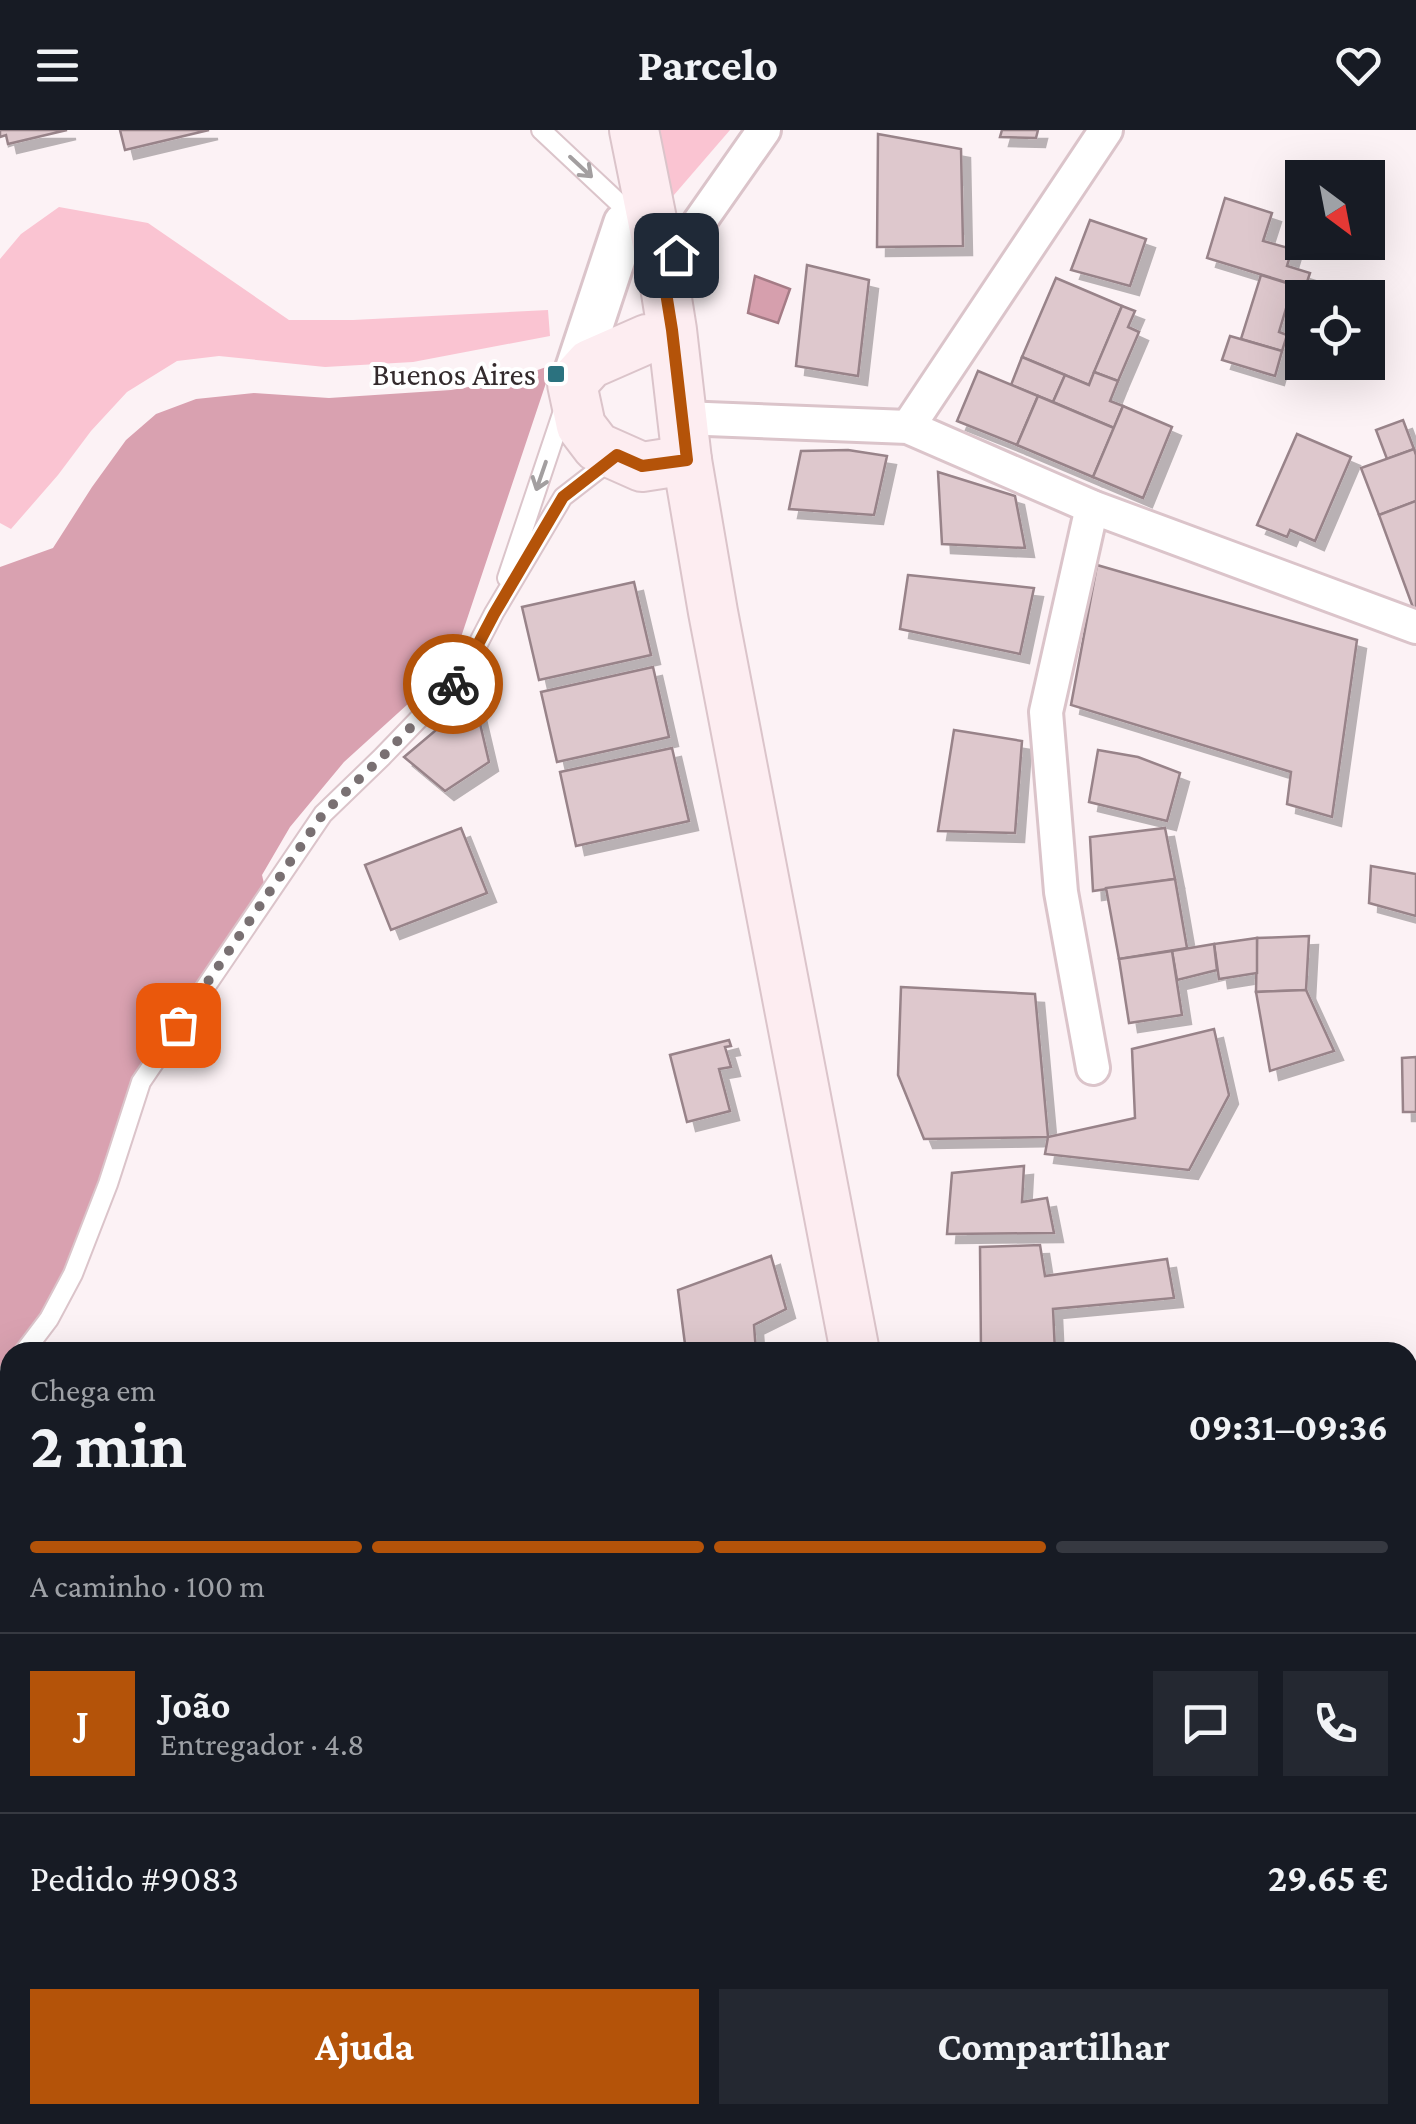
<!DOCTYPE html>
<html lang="pt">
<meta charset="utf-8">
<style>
body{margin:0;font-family:"Crimson Pro",serif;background:#242831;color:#f1f3f6;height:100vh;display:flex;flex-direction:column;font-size:38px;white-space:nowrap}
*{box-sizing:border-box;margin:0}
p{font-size:32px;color:#9ea1a6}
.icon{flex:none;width:55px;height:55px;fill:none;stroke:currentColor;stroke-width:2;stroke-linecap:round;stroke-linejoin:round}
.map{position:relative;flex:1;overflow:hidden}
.drawer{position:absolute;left:0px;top:1212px;width:1418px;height:782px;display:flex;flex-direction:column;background:#171b24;border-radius:30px 30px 0 0;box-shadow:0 10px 40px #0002}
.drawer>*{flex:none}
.needle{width:65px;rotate:148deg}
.buttons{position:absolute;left:1285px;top:30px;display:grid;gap:20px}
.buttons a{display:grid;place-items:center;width:100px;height:100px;border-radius:0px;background:#171b24;box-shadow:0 10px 40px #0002;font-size:50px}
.pin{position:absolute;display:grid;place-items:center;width:85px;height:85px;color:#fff;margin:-42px;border-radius:20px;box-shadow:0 5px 15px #0006}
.courier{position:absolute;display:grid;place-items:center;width:100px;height:100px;margin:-50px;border:8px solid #b45309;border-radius:50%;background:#fff;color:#222;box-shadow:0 2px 12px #0007}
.head em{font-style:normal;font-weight:700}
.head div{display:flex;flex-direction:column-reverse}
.head{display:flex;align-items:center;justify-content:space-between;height:170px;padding:0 30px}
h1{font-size:65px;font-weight:700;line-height:75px}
.bar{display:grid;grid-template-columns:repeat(4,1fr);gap:15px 10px;align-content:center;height:120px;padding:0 30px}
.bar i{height:12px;border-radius:8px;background:#363941}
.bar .active{background:#b45309}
.bar p{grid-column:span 4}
.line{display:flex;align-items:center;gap:25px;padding:0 30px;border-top:2px solid #363941}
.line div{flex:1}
.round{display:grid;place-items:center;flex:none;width:105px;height:105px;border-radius:0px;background:#242831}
.action{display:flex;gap:20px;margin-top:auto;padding:20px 30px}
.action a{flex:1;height:115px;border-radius:0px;background:#b45309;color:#fff;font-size:40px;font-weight:700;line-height:115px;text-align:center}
.action a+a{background:#242831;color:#f1f3f6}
header{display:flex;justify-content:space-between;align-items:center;height:130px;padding:0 30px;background:#171b24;font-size:45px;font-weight:700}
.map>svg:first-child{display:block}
.green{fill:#fac4d2}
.forest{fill:#d9a1b0}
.water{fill:#d69fad;stroke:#a57c86;stroke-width:2.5}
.building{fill:#dec8cd;stroke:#988389;stroke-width:2.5;filter:url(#shadow)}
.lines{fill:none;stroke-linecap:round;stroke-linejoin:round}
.service-casing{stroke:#dbc4ca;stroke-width:22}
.minor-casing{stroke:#dbc4ca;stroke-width:38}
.tertiary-casing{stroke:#dbc4ca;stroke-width:48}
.secondary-casing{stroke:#dbc4ca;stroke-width:52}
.path{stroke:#a89ea1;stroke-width:6;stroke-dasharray:10 5;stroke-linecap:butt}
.service{stroke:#fff;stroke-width:18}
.minor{stroke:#fff;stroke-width:32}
.tertiary{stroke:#fff;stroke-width:42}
.secondary{stroke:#fdedf1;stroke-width:48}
.oneway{stroke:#a39fa0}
.done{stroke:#797072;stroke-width:10;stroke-dasharray:0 18}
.route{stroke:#b45309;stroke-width:12}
.poi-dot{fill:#2b727f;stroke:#fff;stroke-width:4}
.labels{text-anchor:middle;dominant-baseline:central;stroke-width:8;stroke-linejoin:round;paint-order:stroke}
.poi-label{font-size:32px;fill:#332a2c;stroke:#fff;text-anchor:end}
</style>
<header><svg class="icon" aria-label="menu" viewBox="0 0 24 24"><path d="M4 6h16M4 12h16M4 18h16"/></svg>Parcelo<svg class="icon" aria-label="heart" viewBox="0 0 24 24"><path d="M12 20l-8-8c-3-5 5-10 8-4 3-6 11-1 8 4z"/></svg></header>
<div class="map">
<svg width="1416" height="1994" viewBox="0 0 1416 1994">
<defs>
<filter id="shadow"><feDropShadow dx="9" dy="9" stdDeviation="0" flood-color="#0004"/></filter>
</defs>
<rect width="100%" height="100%" fill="#fcf2f5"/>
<g class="green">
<polygon points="655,0 730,0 667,73"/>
<polygon points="59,77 148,93 289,190 353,190 548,180 550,206 413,232 325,237 219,226 177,231 127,262 91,301 58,345 11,399 0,393 0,129 21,104"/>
</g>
<polygon class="forest" points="552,235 452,534 344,632 290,697 262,745 267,766 141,952 73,1144 24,1222 10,1222 10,1241 0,1254 0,437 53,418 92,357 126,310 156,284 196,269 254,263 329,268 451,260 509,250"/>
<polygon class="water" points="755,146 790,159 778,193 748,183"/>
<g class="building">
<polygon points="0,0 67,0 8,14 6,5 0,7"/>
<polygon points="120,0 209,0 125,20"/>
<polygon points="1002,0 1038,0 1036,8 1000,7"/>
<polygon points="878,4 961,19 963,116 877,117"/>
<polygon points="1225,68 1272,83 1263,111 1292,119 1287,136 1310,143 1305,158 1207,128"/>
<polygon points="1090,90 1146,109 1130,156 1071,140"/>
<polygon points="807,135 869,150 858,246 796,236"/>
<polygon points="1261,145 1293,155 1279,202 1287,205 1282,221 1241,209"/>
<polygon points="1056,148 1122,176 1089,255 1022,227"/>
<polygon points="1122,176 1135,181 1128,197 1139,202 1118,251 1094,242"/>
<polygon points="1230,206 1282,221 1275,246 1222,230"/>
<polygon points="1022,227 1065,245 1053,272 1011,255"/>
<polygon points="978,241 1038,266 1017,315 957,291"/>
<polygon points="1094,242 1118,251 1110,271 1123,276 1114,298 1053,272 1065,245 1089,255"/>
<polygon points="1038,266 1114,298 1093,347 1017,315"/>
<polygon points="1123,276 1172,297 1143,368 1093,347"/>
<polygon points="1403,290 1414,319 1387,329 1376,300"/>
<polygon points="1297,304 1351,327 1315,411 1290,400 1287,407 1257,395"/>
<polygon points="1414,319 1416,325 1416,371 1379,385 1361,338"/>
<polygon points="848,320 887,326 874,385 789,379 801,321"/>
<polygon points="938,342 1015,366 1025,418 942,414"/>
<polygon points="1416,371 1416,482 1415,483 1379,385"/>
<polygon points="1097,435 1357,510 1332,687 1287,674 1291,642 1071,575"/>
<polygon points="908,445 1034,458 1020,524 900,499"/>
<polygon points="634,452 651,525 539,550 522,477"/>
<polygon points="653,537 669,607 557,632 541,562"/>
<polygon points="474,568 489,632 445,661 404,627"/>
<polygon points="954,600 1022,611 1015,703 938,701"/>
<polygon points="672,618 689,691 576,716 560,642"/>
<polygon points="1098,620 1138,627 1180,643 1167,691 1089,672"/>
<polygon points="461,698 487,763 391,800 365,735"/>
<polygon points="1165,698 1175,749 1093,761 1090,707"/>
<polygon points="1371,736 1416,744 1416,786 1369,773"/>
<polygon points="1175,749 1187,818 1119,829 1106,758"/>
<polygon points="1309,806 1306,860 1256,862 1257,808"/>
<polygon points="1257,808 1257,843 1219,849 1214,814"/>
<polygon points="1214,814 1217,840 1177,850 1172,821"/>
<polygon points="1172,821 1182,885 1129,893 1119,829"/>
<polygon points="901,857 1035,864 1048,1007 924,1009 898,945"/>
<polygon points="1306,860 1334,921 1270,941 1256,862"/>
<polygon points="1214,899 1229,965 1189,1040 1045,1024 1048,1007 1135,988 1132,919"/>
<polygon points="729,910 731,916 725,917 731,937 719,939 730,981 687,992 670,925"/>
<polygon points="1416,927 1416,982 1403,982 1402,928"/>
<polygon points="1024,1036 1022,1072 1047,1068 1054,1103 947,1104 952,1043"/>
<polygon points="1040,1115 1045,1146 1167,1129 1174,1168 1053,1179 1055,1222 981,1222 980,1117"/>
<polygon points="771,1126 786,1179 754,1195 756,1222 686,1222 678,1160"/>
<polygon points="10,1586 10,1650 0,1653 0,1587"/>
<polygon points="1408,1978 1412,1994 1385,1994 1382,1985 1408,1985"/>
</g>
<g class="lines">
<g class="service-casing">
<g id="service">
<polyline points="541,0 621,75"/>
<polyline points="507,448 564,278"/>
<polyline points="24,1222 49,1189 73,1144 108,1054 141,952 323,684 382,627 463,543 494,483 563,367 612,329"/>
<polyline points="0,1254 10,1241"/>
<polyline points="1408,1343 1416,1344"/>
</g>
</g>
<g class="minor-casing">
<g id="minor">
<polyline points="663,144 764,0"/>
<polyline points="682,288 908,297 1092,377 1416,497"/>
<polyline points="908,297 1106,0"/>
<polyline points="1092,377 1046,582 1061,762 1093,938"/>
</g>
</g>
<g class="tertiary-casing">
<polyline id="tertiary" points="572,254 625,94"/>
</g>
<g class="secondary-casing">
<g id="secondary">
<polyline points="634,0 663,144 672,200 687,330 713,482 855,1222"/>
<polyline points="647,209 590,234 572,254 581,296 597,317 642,337 687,330"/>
<polyline points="968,1985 969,1994"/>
</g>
</g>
<polyline class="path" points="1408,1565 1416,1565"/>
<use href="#service" class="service"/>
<use href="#minor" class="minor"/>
<use href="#tertiary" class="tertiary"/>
<use href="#secondary" class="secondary"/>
</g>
<defs><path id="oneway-shaft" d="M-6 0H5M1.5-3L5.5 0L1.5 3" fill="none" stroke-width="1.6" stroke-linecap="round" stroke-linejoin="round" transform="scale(2.5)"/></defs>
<g class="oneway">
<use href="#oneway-shaft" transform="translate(581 37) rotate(43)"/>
<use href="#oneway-shaft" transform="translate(541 346) rotate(109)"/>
</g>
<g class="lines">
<polyline class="done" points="178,895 323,684 382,627 453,554"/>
<polyline class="route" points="453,554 463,543 494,484 563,367 617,325 642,336 687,330 672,200 663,144 676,125"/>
</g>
<rect class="poi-dot" x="546" y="234" width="20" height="20" rx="5"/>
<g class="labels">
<g class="poi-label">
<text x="536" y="244">Buenos Aires</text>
</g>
</g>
</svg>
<div class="buttons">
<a><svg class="needle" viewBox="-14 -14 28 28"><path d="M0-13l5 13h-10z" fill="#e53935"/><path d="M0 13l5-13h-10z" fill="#9ea1a6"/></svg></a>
<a><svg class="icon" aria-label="locate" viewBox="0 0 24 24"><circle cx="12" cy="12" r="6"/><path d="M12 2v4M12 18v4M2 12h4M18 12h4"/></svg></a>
</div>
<div class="pin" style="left:178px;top:895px;background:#ea580c"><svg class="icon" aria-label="bag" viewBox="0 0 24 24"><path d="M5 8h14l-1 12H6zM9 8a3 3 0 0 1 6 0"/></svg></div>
<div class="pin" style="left:676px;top:125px;background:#1f2937"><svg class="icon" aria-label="home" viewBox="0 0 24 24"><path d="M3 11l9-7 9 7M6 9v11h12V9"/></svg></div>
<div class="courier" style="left:453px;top:554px"><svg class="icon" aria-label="bike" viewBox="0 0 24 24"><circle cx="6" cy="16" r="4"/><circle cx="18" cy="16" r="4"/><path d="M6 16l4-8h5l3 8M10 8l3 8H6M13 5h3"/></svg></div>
<section class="drawer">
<div class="head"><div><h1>2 min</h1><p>Chega em</p></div><em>09:31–09:36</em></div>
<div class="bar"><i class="active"></i><i class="active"></i><i class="active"></i><i></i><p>A caminho · 100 m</p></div>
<div class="line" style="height:180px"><b class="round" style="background:#b45309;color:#fff">J</b><div><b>João</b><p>Entregador · 4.8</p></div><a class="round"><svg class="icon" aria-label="chat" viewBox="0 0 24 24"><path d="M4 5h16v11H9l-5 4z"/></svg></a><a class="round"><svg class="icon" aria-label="phone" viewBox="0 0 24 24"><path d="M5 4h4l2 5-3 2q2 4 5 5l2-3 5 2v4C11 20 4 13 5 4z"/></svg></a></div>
<div class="line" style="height:130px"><div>Pedido #9083</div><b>29.65 €</b></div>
<div class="action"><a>Ajuda</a><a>Compartilhar</a></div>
</section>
</div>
